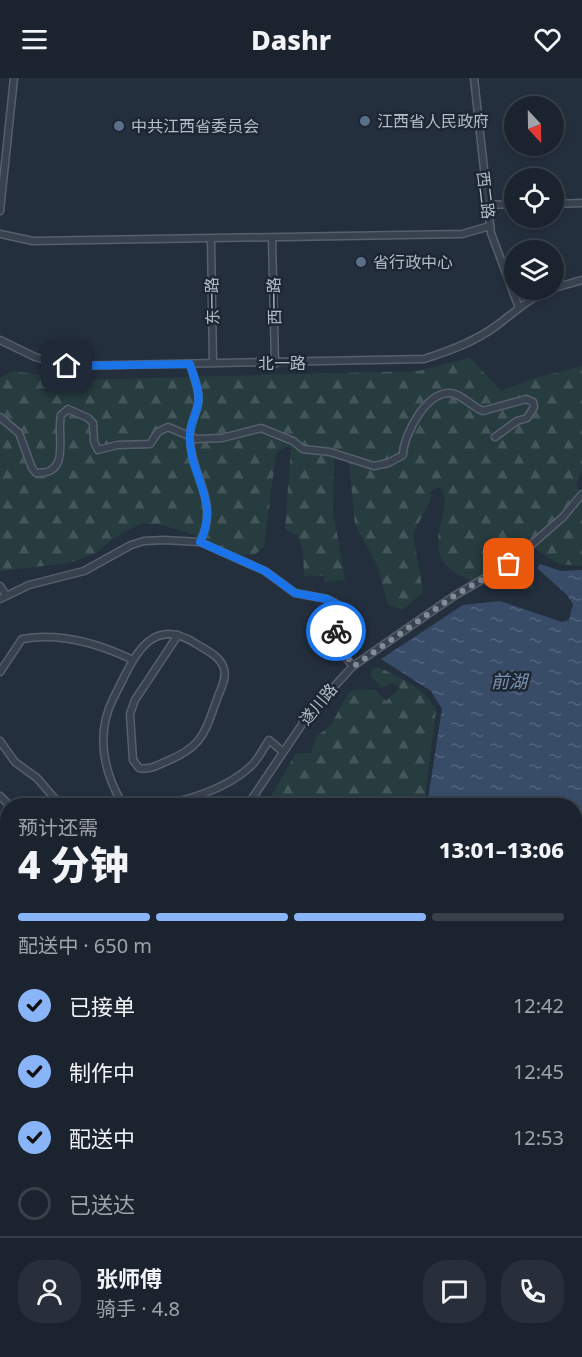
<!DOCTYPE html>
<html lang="zh">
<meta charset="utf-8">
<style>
body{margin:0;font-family:"Noto Sans","Noto Sans SC",sans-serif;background:#282f3a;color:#f1f3f6;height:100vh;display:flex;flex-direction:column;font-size:22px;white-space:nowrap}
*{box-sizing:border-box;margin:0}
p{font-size:20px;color:#a0a4aa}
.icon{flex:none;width:33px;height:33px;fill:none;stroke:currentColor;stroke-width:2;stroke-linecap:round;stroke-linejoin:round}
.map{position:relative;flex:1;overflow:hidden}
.panel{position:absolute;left:0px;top:720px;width:582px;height:560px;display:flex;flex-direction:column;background:#1b232e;border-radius:24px 24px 0 0;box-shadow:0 3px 9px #0003,0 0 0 2px #39404a}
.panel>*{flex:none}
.needle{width:39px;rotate:158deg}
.buttons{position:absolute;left:504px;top:18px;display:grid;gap:12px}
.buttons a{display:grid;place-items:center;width:60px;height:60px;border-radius:50%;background:#1b232e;box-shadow:0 3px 9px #0003,0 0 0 2px #39404a;font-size:30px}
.pin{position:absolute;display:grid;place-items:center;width:51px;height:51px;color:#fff;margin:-26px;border-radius:12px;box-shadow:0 3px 9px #0006}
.courier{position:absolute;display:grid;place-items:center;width:60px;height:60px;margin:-30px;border:4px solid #1a73e8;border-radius:50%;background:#fff;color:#222;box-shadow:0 2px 8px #0007}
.head em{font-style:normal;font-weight:800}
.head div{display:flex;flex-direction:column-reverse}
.head{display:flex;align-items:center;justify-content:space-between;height:102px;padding:0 18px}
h1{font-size:39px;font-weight:800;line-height:45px}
.bar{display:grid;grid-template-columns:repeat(4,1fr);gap:9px 6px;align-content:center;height:72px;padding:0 18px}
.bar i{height:8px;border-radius:4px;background:#39404a}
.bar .current{background:#8ab4f8}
.bar p{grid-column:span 4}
.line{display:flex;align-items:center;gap:15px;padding:0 18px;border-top:2px solid #39404a}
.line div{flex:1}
.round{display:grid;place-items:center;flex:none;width:63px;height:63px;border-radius:24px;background:#282f3a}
ol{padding:0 18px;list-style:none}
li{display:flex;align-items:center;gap:18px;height:66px}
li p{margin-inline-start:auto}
li .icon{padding:6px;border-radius:50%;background:#8ab4f8;color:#111;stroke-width:4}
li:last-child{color:#a0a4aa}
li i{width:33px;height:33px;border:3px solid #39404a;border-radius:50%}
header{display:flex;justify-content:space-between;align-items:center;height:78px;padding:0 18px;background:#1b232e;font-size:27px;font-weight:800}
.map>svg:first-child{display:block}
.forest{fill:url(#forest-firs)}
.park{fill:url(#park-dots)}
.water{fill:url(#water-ripples)}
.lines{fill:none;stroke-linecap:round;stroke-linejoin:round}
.minor-casing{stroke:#565f6c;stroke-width:9}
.minor{stroke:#38414e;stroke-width:6}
.done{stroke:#828b98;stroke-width:6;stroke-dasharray:0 10.8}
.route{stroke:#1a73e8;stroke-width:8}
.service-dot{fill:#5c6f8a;stroke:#1d2633;stroke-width:2}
.labels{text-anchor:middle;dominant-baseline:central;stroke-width:5;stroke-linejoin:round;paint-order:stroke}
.poi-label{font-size:16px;fill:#b4bcc9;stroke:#1d2633;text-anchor:start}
.street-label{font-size:16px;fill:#b4bcc9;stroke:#1d2633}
.water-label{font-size:18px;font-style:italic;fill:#7c92b1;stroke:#1d2633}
</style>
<header><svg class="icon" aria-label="menu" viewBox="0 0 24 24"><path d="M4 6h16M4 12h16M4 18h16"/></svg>Dashr<svg class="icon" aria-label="heart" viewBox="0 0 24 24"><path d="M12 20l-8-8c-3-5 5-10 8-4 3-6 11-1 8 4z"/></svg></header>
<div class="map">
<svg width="582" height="1279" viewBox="0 0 582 1279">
<defs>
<pattern id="forest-firs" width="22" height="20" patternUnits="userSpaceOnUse" patternTransform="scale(1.5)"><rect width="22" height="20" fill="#263c3f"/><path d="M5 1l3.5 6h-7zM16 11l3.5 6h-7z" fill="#435659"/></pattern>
<pattern id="park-dots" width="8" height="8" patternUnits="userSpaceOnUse" patternTransform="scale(1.5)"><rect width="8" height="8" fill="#263c3f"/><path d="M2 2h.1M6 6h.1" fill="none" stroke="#435659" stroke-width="1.8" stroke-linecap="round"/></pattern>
<pattern id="water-ripples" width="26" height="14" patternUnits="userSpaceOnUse" patternTransform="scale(1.5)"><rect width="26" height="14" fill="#394c67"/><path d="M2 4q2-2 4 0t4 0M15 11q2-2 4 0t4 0" fill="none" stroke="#53647b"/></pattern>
</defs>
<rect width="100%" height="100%" fill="#242f3e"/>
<g class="forest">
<path d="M470,280L501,313L535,300L582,288V392L576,406L582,417V488L559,486L526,465L511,468L497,464L511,489L527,498L535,510C523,513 514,508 502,508C479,508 484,509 463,499C411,473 460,431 439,409L430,414L431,421L413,456L423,514L403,532L388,527L377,487L355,447L349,385L339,378L334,381L333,433L345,502L325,504L324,498H304L303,472L297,457L285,452L291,370L287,368L276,375L264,469L254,477L218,475L195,457L159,446H140L114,460L96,475L69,485L0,493V300L13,293L77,302L418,293Z"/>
<path d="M378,589C398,599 427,610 436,633L424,727H266L296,675H311L316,659L331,647L348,615L355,611L376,612L386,623L400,610L393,605L381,610L370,597L373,590Z"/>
<polygon points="0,804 7,811 7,871 0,860"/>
<polygon points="0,879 8,886 7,973 0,979"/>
<polygon points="7,1265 8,1272 63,1272 68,1279 0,1279"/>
<polygon points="96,1272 126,1272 128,1279 96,1279"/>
</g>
<polygon class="park" points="582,1181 582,1279 512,1279 508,1272 574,1272 575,1183"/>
<g class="water">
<polygon points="540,486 561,493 582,492 582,1175 575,1179 574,728 427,727 442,631 431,613 381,581 463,527 500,523 562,544 569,542 573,526 567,517 537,490"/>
<polygon points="161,1272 512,1272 517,1279 161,1279"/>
</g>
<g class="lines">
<g class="minor-casing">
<g id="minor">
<polyline points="474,0 491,155 519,230"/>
<polyline points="554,126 582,125"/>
<polyline points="487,127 514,126"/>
<polyline points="0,133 14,0"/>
<polyline points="0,156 33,163 462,156 490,148"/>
<polyline points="272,160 275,286"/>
<polyline points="211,162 213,285"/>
<polyline points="554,210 582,202"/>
<path d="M0,262L35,279L67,288L424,281C450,273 474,264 496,248C515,234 529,220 550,212"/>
<path d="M190,286C193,298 201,314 198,326C196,337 190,346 190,357C189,397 221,422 200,464"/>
<path d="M0,339L19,355L32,390L36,395C72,397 56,357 61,337L68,331L88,340L93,345L94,364L98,372L117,367L150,366L158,354L168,349L196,361L222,360L261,350L293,363L303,371L330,374L374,388L388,385L403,377C403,357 429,307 455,316C465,320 473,329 483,333L526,321L533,324L534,329L527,340L517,343L495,359"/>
<polyline points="0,508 6,517"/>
<path d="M0,521L29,507L84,493L131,467L144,463L164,462L200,464L265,493L295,515L327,521L337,526L341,533C334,561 334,566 353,588"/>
<path d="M0,594L22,561C61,554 98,565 133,582"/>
<polyline points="0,663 15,684 37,700 61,728"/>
<polyline points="0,718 10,728"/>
<path d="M122,725C103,693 96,655 113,621C132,585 148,533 198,567C208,573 221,579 224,591C227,601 220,612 217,621C204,657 202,669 165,684C156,688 149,692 139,690L133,682L130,636L135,622L178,557"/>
<path d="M155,728C187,723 226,711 250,689C258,682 263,671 269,662L282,673"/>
<polyline points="247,728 309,636 353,588 454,518 509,486 563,439 582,416"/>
<polyline points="0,767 8,773"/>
<polyline points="146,1272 147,1279"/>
</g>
</g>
<use href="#minor" class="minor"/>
</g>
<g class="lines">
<polyline class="done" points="336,553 337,566 354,588 454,518 509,486"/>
<path class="route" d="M67,288L190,286C193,298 201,314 198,326C196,337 190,346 190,357C188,397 221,422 200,464L265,493L295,515L327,521L337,526L341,533L336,553"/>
</g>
<g class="service-dot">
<circle cx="365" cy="43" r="6"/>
<circle cx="119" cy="48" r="6"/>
<circle cx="361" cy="184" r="6"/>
</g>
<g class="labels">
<g class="poi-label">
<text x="377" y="43">江西省人民政府</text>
<text x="131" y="48">中共江西省委员会</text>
<text x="373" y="184">省行政中心</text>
</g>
<g class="street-label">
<text transform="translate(486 117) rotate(83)">西二路</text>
<text transform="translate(212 223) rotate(-91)">东一路</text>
<text transform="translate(274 223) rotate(-91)">西一路</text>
<text x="282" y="285">北一路</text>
<text transform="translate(318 626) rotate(-50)">遂川路</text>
</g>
<g class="water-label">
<text x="509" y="603">前湖</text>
</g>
</g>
</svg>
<div class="buttons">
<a><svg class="needle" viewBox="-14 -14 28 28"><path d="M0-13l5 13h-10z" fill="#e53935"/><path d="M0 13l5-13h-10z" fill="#a0a4aa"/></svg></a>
<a><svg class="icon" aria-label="locate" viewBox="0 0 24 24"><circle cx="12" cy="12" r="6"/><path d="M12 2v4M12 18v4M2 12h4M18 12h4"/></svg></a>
<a><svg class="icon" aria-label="layers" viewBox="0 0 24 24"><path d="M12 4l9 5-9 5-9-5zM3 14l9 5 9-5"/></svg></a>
</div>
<div class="pin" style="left:509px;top:486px;background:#ea580c"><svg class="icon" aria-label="bag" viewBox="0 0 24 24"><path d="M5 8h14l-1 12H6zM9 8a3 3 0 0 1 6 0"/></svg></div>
<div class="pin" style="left:67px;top:288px;background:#1f2937"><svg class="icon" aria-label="home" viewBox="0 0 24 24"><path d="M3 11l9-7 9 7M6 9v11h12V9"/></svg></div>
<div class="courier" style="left:336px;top:553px"><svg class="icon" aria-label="bike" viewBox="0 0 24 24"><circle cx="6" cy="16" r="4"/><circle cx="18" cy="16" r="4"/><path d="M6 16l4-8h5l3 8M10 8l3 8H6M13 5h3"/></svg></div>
<section class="panel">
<div class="head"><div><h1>4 分钟</h1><p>预计还需</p></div><em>13:01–13:06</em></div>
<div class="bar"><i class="current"></i><i class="current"></i><i class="current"></i><i></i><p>配送中 · 650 m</p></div>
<ol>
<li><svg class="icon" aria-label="check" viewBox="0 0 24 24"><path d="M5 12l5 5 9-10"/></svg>已接单<p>12:42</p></li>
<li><svg class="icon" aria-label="check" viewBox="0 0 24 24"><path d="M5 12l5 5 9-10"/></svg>制作中<p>12:45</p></li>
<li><svg class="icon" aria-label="check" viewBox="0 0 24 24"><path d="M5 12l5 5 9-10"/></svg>配送中<p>12:53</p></li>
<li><i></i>已送达</li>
</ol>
<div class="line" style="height:108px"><a class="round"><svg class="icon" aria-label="person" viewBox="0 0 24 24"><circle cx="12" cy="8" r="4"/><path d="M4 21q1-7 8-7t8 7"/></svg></a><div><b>张师傅</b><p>骑手 · 4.8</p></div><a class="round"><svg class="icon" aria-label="chat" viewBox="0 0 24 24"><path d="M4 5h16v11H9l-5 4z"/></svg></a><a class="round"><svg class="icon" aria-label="phone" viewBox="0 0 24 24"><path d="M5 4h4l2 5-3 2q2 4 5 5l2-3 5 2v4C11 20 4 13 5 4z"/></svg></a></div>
</section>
</div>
